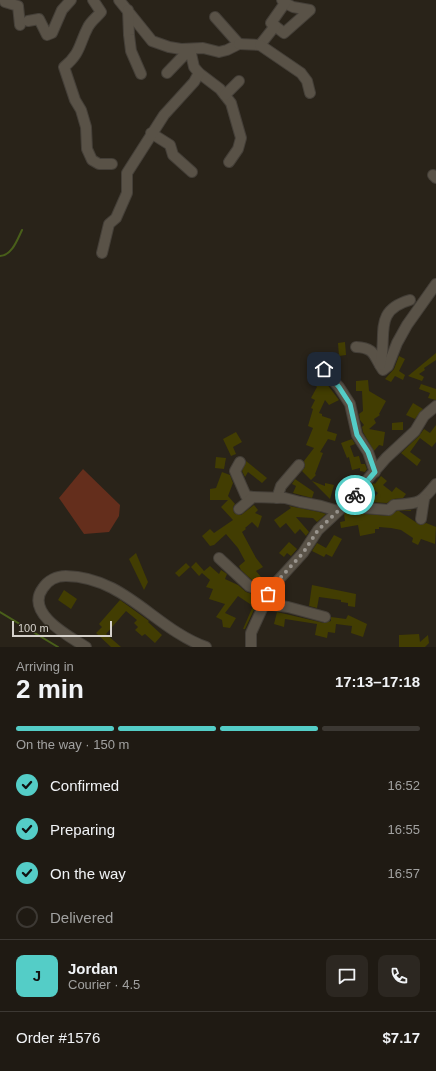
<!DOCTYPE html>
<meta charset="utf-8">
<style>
body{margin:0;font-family:Helvetica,sans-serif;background:#2c2721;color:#f1f3f6;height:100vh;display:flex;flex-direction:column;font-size:15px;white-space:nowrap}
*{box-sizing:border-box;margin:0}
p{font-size:13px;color:#a1a1a0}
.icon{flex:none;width:22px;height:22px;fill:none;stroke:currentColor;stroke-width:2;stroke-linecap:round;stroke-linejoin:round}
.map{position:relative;height:647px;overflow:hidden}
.side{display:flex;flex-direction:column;background:#1f1a13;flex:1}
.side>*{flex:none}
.scale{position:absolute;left:12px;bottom:10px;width:100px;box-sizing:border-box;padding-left:4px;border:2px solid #d5d1cb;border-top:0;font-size:11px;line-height:14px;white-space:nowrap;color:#d5d1cb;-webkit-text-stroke:3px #292319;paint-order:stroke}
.pin{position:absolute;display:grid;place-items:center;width:34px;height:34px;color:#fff;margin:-17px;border-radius:8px;box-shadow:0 2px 6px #0006}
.courier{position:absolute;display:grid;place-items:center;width:40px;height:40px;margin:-20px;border:3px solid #54cdc7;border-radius:50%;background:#fff;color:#222;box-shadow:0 1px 5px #0007}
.head em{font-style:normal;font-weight:800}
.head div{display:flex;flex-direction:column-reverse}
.head{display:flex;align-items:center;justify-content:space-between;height:68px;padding:0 16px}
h1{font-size:26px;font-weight:800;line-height:30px}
.bar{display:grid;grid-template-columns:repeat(4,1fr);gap:6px 4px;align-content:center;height:48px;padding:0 16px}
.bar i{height:5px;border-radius:3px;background:#3c3833}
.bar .current{background:#54cdc7}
.bar p{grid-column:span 4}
.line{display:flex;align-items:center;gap:10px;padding:0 16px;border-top:1px solid #3c3833}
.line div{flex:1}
.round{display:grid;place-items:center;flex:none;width:42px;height:42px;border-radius:8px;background:#2c2721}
ol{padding:0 16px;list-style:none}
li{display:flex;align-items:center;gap:12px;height:44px}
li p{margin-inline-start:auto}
li .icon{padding:4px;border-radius:50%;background:#54cdc7;color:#111;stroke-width:4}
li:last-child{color:#a1a1a0}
li i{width:22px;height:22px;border:2px solid #3c3833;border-radius:50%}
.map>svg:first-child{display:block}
.green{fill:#642e1c}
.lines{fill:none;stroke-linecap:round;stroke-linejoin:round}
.stream{stroke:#495f1a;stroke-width:2}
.building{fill:#423d02}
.minor-casing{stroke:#443f38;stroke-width:12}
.minor{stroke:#595247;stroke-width:10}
.done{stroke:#99948d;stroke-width:4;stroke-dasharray:0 7.2}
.route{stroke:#54cdc7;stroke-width:5}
</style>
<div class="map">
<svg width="436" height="647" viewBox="0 0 436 647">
<rect width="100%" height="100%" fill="#292319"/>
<polygon class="green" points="83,469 120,505 119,516 109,532 84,534 59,498"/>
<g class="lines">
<g class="stream">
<path d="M0,256C12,256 18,238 22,230"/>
<polyline points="0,612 58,647"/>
</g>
</g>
<g class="building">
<polygon points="345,342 346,355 339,356 338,343"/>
<polygon points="436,353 436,360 424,368 425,370 419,374 424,377 422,381 408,376"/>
<polygon points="399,356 405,359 399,371 405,375 403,380 395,376 391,382 385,379 394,369"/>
<polygon points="319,378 322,380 323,379 339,400 329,405 325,400 319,413 322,414 322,416 331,419 327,431 337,434 335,441 328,439 320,452 323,453 315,474 316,475 311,480 302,471 305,467 304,461 314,448 306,445 313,428 308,426 313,409 311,408 315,400 311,398 317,387 313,382"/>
<polygon points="368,380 369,391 386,401 379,414 380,415 374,419 376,423 369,429 385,432 383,446 379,445 374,451 363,432 362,427 364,425 360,420 359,414 363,411 362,391 356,391 356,381"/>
<polygon points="421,384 436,389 436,400 428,398 430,393 419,389"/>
<polygon points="413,403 423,409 415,419 406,415"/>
<polygon points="403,422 403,430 392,430 392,423"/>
<polygon points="436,425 436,442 432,447 420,438 410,452 421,460 417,466 401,453 419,436 424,429 430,433"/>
<polygon points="236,432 242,442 233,447 236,454 231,456 223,439"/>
<polygon points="352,439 355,444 350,446 354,457 359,456 361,464 365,464 367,469 365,472 360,471 360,468 352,470 349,457 347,458 341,443"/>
<polygon points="216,457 226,458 224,469 215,468"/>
<polygon points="246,461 267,478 262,483 248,472 245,477 242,471"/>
<polygon points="222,472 230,475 233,483 228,496 235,504 233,507 234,513 241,515 254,505 258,510 255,513 262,516 258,528 252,522 245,528 246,529 242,532 256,558 263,567 256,571 261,577 256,582 252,580 241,570 239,566 245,561 238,548 226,534 214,545 210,546 202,536 210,529 214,533 233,520 221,507 228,500 210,500 210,489 216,488"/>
<polygon points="381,476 387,481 383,485 392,492 396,487 406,494 403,498 393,499 387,503 370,502 378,493 370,487 373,483 375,484"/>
<polygon points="295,479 314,492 312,498 293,493 296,486 292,484"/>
<polygon points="312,481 325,486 325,483 334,485 330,499"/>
<polygon points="289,506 319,512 326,514 317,522 313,518 296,517 309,532 306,536 300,529 295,534 286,523 280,528 274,520 291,508"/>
<polygon points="411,510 411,511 399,511 420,525 426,523 436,527 435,544 421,539 418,545 412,542 413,538 401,530 391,528 379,527 379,529 375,529 375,533 360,536 358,525 341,528 340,522 345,521 344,514 347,512 388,516 397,511"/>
<polygon points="334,535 342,539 332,557 326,554 324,557 312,551 317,543 326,548"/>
<polygon points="289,542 297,549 291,556 287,553 284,557 279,553"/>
<polygon points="136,553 148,582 144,590 129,559"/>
<polygon points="196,562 204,571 210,566 219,574 221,570 227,574 225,579 238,585 246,592 260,597 245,629 243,629 253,606 238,596 225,613 236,618 230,628 223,627 222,620 216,617 225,604 209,599 213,589 206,587 210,580 202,573 199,576 191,567"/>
<polygon points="186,563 190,567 179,577 175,573"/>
<polygon points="312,585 356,594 355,607 348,606 348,603 341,602 341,600 319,597 317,608 309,606"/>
<polygon points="64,590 77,599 71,609 58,600"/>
<polygon points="120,600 149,621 148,622 162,635 155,643 145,634 142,636 135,630 138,627 134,623 137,620 126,611 106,634 121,647 111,647 96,633 102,627 99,624"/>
<polygon points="277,612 324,623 331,621 331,617 346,619 348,615 367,624 363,637 351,633 352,626 336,624 335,633 328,632 327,638 315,635 317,624 285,619 284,627 274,624"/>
<polygon points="419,634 420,642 428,635 429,643 425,647 399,647 399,635"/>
</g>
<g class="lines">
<g class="minor-casing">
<g id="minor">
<polyline points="5,0 5,2 18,6 20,25"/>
<path d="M93,0L101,12C97,17 91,21 88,27C79,44 81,53 64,67L75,100L81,110L86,127L87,149L92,160L99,164H112"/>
<polyline points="119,0 152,41 169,47 181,49 203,48 219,52 227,50 239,44"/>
<polyline points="128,10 129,35 131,51 141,74"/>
<polyline points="215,17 239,44"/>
<polyline points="28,21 39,19 47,35 52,33 62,10 71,0"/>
<polyline points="275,26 284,33 310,10 293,7 285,3"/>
<polyline points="239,44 260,45 275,26 271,23 285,3 282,0"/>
<polyline points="260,45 301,73 307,81 310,93"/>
<polyline points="199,73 220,89 231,103 241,138 238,149 229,162"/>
<polyline points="225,95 239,81"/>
<polyline points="151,133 170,145 173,155 192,172"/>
<polyline points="433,175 436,178"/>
<polyline points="102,253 109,224 116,218 127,193 127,173 164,115 194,82 199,73 194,67 190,49 167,73"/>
<path d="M356,347C376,348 373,356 383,370L388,366L397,343L407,325L436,284"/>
<path d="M380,365C388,335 372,311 410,300"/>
<polyline points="323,369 339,387 350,404 357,435 368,452 375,472"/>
<polyline points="240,462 235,471 246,496 253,497"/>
<polyline points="277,498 281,486 299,465"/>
<path d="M347,503L364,508L389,510L394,505C420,503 420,504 436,484"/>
<polyline points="239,509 253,497 285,498 300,502 321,506 338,511"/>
<polyline points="421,519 424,499"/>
<polyline points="219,558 249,586 268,593"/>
<polyline points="265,604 288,607 325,617"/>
<path d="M86,647C70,637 24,613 43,588C48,580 57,576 66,576C125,577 155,629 206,647"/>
<polyline points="251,647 251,633 272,587 303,553 318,530 347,503 386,458 415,431 424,416 436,406"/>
</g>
</g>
<use href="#minor" class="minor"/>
</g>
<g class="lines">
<polyline class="done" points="268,594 272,587 303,553 318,530 355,495"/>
<polyline class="route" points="324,369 339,387 350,404 357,435 368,452 375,472 355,495"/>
</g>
</svg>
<div class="scale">100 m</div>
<div class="pin" style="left:268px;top:594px;background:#ea580c"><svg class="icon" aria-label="bag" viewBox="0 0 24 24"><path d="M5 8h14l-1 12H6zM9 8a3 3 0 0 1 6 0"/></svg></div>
<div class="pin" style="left:324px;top:369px;background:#1f2937"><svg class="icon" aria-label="home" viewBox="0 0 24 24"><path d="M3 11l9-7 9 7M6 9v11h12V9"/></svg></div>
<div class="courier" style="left:355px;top:495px"><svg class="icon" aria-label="bike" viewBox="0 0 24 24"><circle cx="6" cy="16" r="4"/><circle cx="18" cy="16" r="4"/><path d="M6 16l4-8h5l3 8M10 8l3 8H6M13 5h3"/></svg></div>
</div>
<section class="side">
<div class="head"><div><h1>2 min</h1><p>Arriving in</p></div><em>17:13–17:18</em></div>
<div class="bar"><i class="current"></i><i class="current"></i><i class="current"></i><i></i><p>On the way · 150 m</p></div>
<ol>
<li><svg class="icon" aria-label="check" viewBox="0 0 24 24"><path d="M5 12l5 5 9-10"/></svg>Confirmed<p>16:52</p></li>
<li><svg class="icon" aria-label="check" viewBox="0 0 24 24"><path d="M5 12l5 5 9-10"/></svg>Preparing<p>16:55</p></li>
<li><svg class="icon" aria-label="check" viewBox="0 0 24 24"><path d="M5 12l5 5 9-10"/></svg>On the way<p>16:57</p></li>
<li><i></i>Delivered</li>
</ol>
<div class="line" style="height:72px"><b class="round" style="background:#54cdc7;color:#111">J</b><div><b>Jordan</b><p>Courier · 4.5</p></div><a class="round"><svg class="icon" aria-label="chat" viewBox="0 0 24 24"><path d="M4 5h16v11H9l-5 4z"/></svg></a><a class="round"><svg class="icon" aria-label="phone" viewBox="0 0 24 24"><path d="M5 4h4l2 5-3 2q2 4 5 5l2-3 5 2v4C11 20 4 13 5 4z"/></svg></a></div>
<div class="line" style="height:52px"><div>Order #1576</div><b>$7.17</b></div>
</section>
